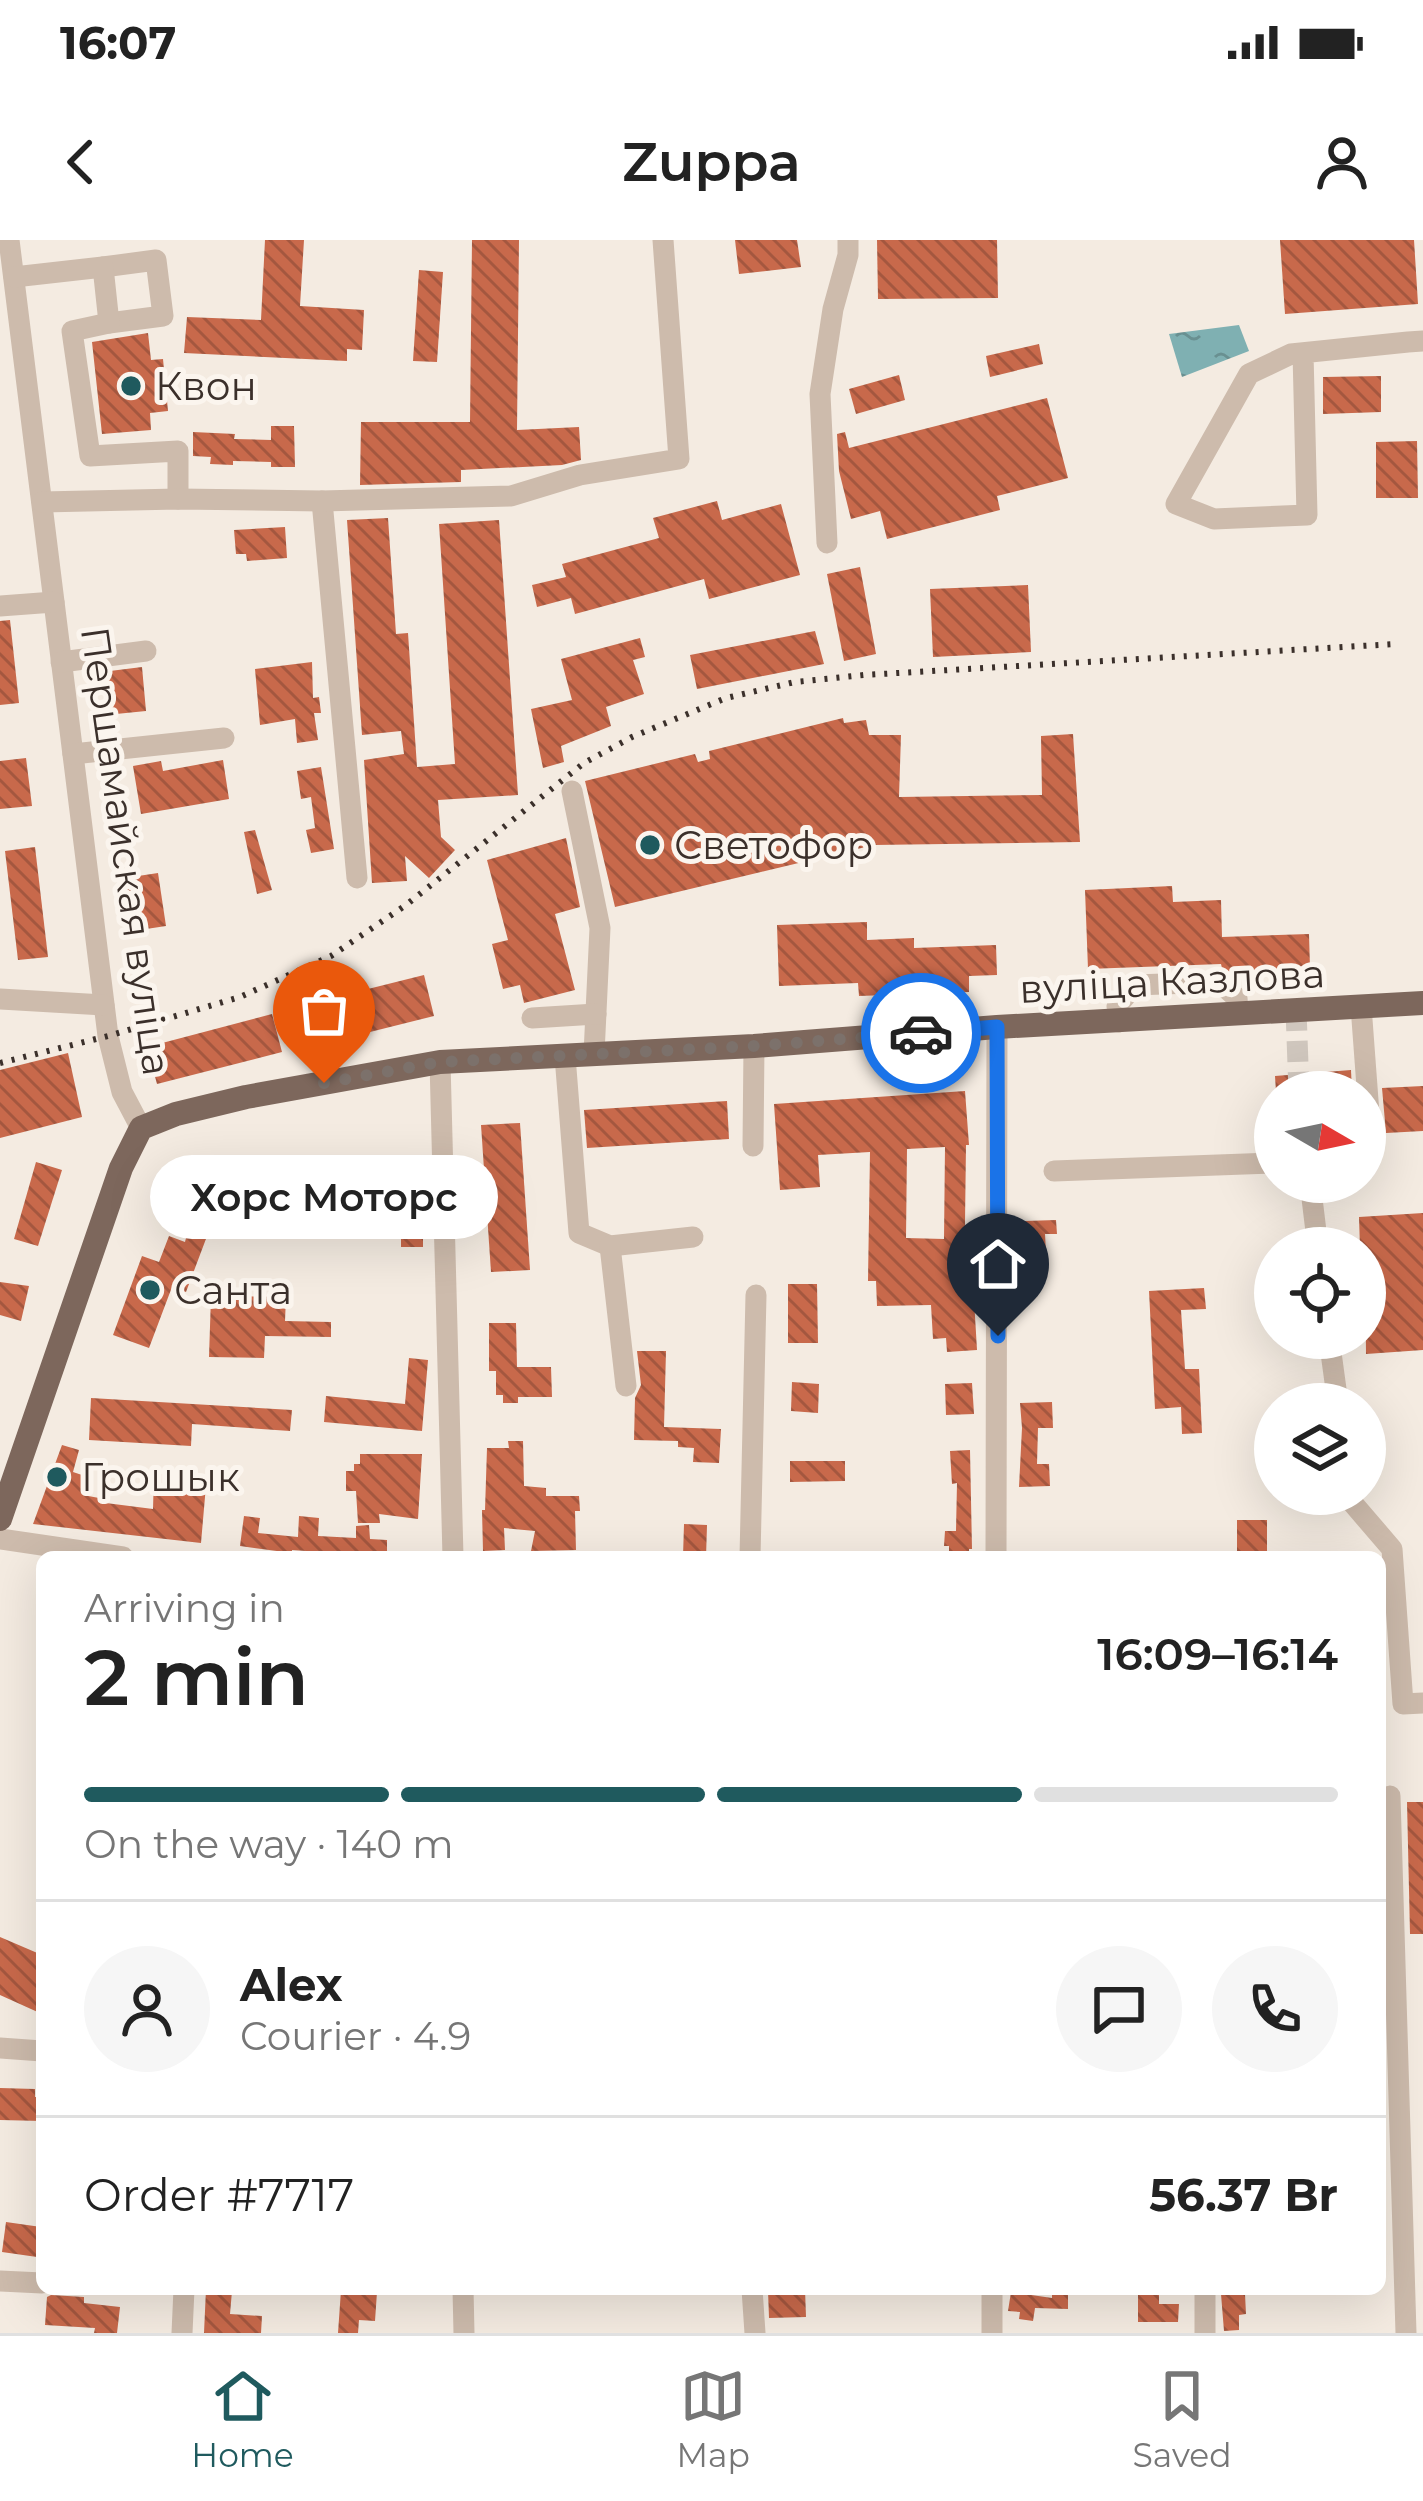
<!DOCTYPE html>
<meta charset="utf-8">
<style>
body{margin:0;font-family:Montserrat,sans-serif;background:#f6f6f6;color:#222;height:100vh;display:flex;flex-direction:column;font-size:45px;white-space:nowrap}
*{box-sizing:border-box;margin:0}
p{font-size:39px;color:#767676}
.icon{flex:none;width:66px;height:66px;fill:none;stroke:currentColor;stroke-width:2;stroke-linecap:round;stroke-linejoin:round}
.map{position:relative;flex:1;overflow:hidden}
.sheet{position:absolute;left:36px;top:1311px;width:1350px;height:744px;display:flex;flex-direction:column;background:#fff;border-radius:18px;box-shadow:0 12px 48px #0002}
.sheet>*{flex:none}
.needle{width:78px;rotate:99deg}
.tools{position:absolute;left:1254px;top:831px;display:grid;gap:24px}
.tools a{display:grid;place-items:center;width:132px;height:132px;border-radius:50%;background:#fff;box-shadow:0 12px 48px #0002;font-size:60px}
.pin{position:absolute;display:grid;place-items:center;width:102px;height:102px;color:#fff;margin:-123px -51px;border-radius:50% 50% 50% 0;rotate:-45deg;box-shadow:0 0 12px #0007}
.pin .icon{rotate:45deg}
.courier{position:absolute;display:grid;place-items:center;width:120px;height:120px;margin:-60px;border:9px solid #1a73e8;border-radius:50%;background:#fff;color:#222;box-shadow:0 3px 15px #0007}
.bubble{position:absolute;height:84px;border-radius:42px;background:#fff;box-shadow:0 12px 48px #0002;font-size:39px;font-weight:600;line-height:84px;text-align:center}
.headline em{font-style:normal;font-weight:600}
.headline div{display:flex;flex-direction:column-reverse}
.headline{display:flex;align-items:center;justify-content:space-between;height:204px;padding:0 48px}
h1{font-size:78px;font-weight:600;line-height:90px}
.bar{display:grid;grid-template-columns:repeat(4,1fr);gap:18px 12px;align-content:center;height:144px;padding:0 48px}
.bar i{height:15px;border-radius:9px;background:#e0e0e0}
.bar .on{background:#1f5a5e}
.bar p{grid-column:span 4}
.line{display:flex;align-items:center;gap:30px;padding:0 48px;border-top:3px solid #e0e0e0}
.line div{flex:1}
.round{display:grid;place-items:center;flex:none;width:126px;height:126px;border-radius:63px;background:#f6f6f6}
.status{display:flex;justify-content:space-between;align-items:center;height:84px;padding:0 60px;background:#fff;direction:ltr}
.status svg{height:33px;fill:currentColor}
header{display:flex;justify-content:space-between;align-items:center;height:156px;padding:0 48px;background:#fff;font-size:54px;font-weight:600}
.tab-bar{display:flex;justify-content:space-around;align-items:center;height:168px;border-top:3px solid #e0e0e0;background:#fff;font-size:33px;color:#767676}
.tab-bar a{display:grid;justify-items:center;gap:6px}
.tab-bar .on{color:#1f5a5e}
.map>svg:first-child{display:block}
.water{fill:url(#water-ripples)}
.building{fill:url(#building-back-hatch);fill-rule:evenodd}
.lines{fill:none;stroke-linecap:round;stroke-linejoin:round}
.minor-tunnel{stroke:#cfc6bd;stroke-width:21;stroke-dasharray:21 10;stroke-linecap:butt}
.minor{stroke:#cdbbac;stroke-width:21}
.major{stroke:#7d675c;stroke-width:24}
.rail{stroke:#3b302b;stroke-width:6;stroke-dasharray:3 9;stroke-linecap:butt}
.done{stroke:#7c716b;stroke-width:12;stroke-dasharray:0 21.6}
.route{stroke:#1a73e8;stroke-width:15}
.poi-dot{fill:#1f5a5e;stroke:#fbf5ee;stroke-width:4.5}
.labels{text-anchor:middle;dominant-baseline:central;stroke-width:10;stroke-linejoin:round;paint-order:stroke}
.poi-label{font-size:39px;fill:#3b302b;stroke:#fbf5ee;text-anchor:start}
.street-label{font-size:39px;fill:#3b302b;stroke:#fbf5ee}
</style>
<div class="status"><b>16:07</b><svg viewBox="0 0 49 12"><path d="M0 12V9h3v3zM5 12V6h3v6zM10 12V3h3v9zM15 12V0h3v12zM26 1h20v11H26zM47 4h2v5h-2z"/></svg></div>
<header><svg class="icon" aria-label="back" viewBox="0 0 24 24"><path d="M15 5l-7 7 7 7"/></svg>Zuppa<svg class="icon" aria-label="person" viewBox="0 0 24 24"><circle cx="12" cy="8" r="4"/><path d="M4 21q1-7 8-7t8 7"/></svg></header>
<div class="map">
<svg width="1423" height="2093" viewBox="0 0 1423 2093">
<defs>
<pattern id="water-ripples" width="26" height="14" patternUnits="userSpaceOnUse" patternTransform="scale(3)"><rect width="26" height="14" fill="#7fb0b2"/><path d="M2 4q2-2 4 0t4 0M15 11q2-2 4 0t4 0" fill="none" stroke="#699091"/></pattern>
<pattern id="building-back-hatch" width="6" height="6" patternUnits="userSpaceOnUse" patternTransform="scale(3)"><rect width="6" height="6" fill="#c8694b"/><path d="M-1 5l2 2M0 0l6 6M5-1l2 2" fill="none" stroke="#a4573f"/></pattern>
</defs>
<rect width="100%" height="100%" fill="#f4ebe1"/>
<polygon class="water" points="1239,85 1249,111 1182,137 1169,94"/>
<g class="building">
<polygon points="265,0 304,0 300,66 364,70 362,110 347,109 347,121 184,113 187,77 261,80"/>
<polygon points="472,0 519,0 517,190 579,187 581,220 562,225 461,230 461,242 360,245 361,182 470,182"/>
<polygon points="735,0 797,0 801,27 739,34"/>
<polygon points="877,0 997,0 998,58 878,59"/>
<polygon points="1280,0 1414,0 1418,64 1285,74"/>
<polygon points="419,30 443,32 437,122 413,121"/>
<polygon points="148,93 151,120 163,119 168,171 150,173 151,190 102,194 92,102"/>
<polygon points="1039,104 1043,124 990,137 986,116"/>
<polygon points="899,135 905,160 856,174 849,149"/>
<polygon points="1381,136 1381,172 1323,174 1323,137"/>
<polygon points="1047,158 1068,238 997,256 1000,270 887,299 880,271 851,279 839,231 837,194 845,192 849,208"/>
<polygon points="271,186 294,186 295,227 271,227 271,222 233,221 233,225 210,224 211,217 193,216 193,192 235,194 234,199 271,200"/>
<polygon points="1417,201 1418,258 1376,258 1376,202"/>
<polygon points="717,261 722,280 781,264 800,335 709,359 704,339 575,374 571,358 537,367 532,345 566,337 562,324 659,298 653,278"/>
<polygon points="388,278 396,394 408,393 417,527 455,524 439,284 499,280 518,555 438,560 441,597 455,610 429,638 405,616 407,641 372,643 364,520 404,514 401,491 362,495 347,280"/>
<polygon points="285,287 287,318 247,321 246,314 236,314 234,290"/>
<polygon points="860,327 876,414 844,421 827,334"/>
<polygon points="1028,345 1031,412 933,417 930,349"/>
<polygon points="10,380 19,463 0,465 0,381"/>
<polygon points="815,391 824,424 697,449 690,415"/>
<polygon points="640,398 645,417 633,420 644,454 606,467 611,486 561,506 564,522 543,528 531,469 572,460 561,419"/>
<polygon points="312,422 313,458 319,457 321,473 314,473 318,500 297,503 295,479 260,485 255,429"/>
<polygon points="142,427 146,471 106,475 102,432"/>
<polygon points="843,478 844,483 866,480 869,495 901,495 899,557 1042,555 1041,496 1073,494 1080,602 874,605 615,667 585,541 695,514 698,522 710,519 709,511"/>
<polygon points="26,518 32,566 0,569 0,521"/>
<polygon points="223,520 229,559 141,574 133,526 161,521 163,531"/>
<polygon points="321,527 334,609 311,613 306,590 315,588 311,557 301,559 297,531"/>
<polygon points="255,590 272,650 257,654 244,592"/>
<polygon points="566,598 580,667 555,674 575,750 524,763 520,745 503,749 492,704 508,700 487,620"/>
<polygon points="35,607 48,717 18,720 5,611"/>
<polygon points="158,633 166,686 133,691 125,638"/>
<polygon points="1172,646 1173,662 1221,660 1222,697 1309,694 1310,728 1230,732 1222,728 1221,724 1088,729 1085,650"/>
<polygon points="867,682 867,700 914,698 914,708 996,705 997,735 969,736 969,752 859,756 858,743 779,746 777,685"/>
<polygon points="424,735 434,776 362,794 352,753"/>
<polygon points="272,774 282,812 157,844 147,807"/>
<polygon points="68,813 82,877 0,898 0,830"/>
<polygon points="1351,830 1352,852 1276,852 1275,836"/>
<polygon points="1423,846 1423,891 1386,893 1382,848"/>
<path d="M965,851L969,905H966L964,1060L974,1059L977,1110L947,1112L946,1098L933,1099L931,1065L877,1066L876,1041H868L870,912L818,915L820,947L780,950L774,864ZM945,907L944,999L906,998L907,909Z"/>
<polygon points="727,861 729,899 587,908 584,870"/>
<polygon points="520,883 530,1030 491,1032 481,885"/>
<polygon points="36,922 62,930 38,1006 14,999"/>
<polygon points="273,922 341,923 341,983 273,982"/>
<polygon points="198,948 217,953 216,958 221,959 186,1052 172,1047 149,1108 113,1095 142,1016 159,1022 169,996 185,1002"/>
<polygon points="401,955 423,955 427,987 423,987 423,1007 401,1007"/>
<polygon points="1423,973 1423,1110 1366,1114 1365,1008 1360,1008 1359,977"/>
<polygon points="1056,980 1057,994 1045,994 1046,1012 1026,1012 1025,981"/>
<polygon points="0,1042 29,1046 21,1081 0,1075"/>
<polygon points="788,1044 817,1044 818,1103 788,1103"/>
<polygon points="1204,1048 1206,1069 1181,1070 1185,1129 1199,1129 1202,1193 1182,1194 1181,1167 1155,1169 1149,1051"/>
<polygon points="211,1056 286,1057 285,1081 331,1082 331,1097 265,1096 264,1118 209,1117"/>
<polygon points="489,1083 516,1083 517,1127 551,1127 552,1157 518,1157 518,1163 503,1163 503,1155 496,1155 496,1131 489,1131"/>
<polygon points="637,1111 666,1111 664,1187 721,1189 719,1223 693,1222 694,1208 678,1207 678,1201 634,1200 635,1158 641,1145"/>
<polygon points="409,1118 428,1120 422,1191 324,1182 326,1156 405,1164"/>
<polygon points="792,1142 819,1144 818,1173 791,1171"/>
<polygon points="972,1143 974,1174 946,1175 945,1144"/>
<polygon points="91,1158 292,1170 290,1191 192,1184 191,1206 89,1200"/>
<polygon points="1052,1162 1053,1188 1038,1188 1037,1224 1049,1224 1050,1246 1019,1247 1022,1188 1020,1163"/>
<polygon points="508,1201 523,1201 524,1246 546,1248 546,1256 579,1256 580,1271 575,1271 576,1310 531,1311 535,1291 504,1288 505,1310 483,1311 482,1270 485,1270 487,1208 509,1208"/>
<polygon points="62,1205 79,1210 73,1232 88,1237 83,1255 99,1258 98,1262 153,1269 154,1234 207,1234 201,1303 33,1284"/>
<polygon points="970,1210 972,1309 969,1309 969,1317 949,1317 949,1306 944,1306 945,1291 956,1291 957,1243 952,1244 950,1211"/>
<polygon points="360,1214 422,1214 418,1279 379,1274 380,1283 358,1283 356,1251 346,1251 346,1231 354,1231 354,1224 360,1224"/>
<polygon points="790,1221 845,1221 845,1241 790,1242"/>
<polygon points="244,1276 260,1278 258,1293 298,1297 299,1276 319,1278 318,1296 356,1298 356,1286 369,1285 370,1299 387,1300 387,1311 348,1312 348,1314 292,1310 292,1313 240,1306"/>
<rect x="1237" y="1280" width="30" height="37"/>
<polygon points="684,1284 707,1285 706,1317 683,1317"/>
<polygon points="1407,1562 1423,1562 1423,1694 1410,1694"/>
<polygon points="0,1697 42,1715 42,1774 0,1755"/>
<polygon points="0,1848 35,1849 35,1857 42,1857 42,1881 0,1880"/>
<polygon points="6,1982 41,1987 37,2017 2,2012"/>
<polygon points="206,2049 232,2051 230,2074 262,2076 261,2093 204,2093"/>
<polygon points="805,2049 806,2077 769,2078 768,2050"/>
<polygon points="341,2050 377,2052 375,2081 359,2080 358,2093 338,2093"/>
<polygon points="1011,2052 1052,2058 1052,2052 1068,2052 1068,2069 1035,2068 1033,2081 1019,2079 1020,2072 1008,2071"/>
<polygon points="1138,2054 1159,2055 1159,2064 1179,2064 1178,2082 1138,2082"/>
<polygon points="1221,2054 1245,2054 1246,2074 1239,2075 1239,2090 1224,2091"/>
<polygon points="51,2055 84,2057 84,2063 120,2067 117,2093 94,2093 95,2088 45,2085 47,2057"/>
</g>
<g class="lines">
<polyline class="minor-tunnel" points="1296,770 1299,852"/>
<g class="minor">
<polyline points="9,0 108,796 122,852 141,888"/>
<polyline points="103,27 156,20 163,76 109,83"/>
<polyline points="14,37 103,27 109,83 72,91 90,216 178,211 178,259"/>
<polyline points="1303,113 1307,275 1214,279 1176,264 1249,134 1291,114 1408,102 1423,101"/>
<polyline points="322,261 357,638"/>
<polyline points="42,262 178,259 322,261 511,256 580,235 679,219 663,0"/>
<polyline points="827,303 820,154 833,69 848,15 848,0"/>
<polyline points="0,366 54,362"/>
<polyline points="61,422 146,411"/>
<polyline points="73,514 224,498"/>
<polyline points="572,551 600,688 594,814"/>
<polyline points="0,759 104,765"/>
<polyline points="1361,766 1372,914 1365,915"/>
<polyline points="532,778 596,774"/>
<polyline points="1119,782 1117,766 1135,745 1219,742 1237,758 1238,774"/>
<polyline points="565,816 579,993 610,1006 693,997"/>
<polyline points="440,822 453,1317"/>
<polyline points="753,906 754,806"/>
<polyline points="1054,931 1275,923"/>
<polyline points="1310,942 1318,1008"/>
<polyline points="610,1006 626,1146"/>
<polyline points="1329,1098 1338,1164"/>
<polyline points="1349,1254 1350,1260 1392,1309 1403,1464 1423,1463"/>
<polyline points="0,1299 123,1317"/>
<polyline points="750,1317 756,1055"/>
<polyline points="996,1317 997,787"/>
<polyline points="1390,1556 1406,2093"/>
<polyline points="0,1808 42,1811"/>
<polyline points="0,2041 42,2043"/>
<polyline points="463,2049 464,2093"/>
<polyline points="752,2049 755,2093"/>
<polyline points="182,2093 184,2049"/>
<polyline points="992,2093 992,2049"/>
<polyline points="1205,2093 1205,2049"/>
</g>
<polyline class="major" points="0,1279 121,928 141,888 176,874 246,857 440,822 754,806 997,787 1423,763"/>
<polyline class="rail" points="0,823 108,796 240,757 331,716 406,665 584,523 632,497 726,458 795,442 864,435 1395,404"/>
</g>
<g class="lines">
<polyline class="done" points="324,843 440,822 754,806 921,793"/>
<polyline class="route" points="921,793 997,787 998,1096"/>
</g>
<g class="poi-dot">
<circle cx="131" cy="146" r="12"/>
<circle cx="650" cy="605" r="12"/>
<circle cx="150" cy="1050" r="12"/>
<circle cx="57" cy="1237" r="12"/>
</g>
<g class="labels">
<g class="poi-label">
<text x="155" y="146">Квон</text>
<text x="674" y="605">Светофор</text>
<text x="174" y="1050">Санта</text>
<text x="81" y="1237">Грошык</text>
</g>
<g class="street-label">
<text transform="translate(126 611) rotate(82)">Першамайская вуліца</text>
<text transform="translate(1172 741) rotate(-3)">вуліца Казлова</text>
</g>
</g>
</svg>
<div class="tools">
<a><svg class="needle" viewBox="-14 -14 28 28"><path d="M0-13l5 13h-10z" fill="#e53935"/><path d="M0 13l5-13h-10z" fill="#767676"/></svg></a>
<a><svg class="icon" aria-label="locate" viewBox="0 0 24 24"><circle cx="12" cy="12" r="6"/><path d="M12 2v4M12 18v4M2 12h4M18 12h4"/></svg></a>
<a><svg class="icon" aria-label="layers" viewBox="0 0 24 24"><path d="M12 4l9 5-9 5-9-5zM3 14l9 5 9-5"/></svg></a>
</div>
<div class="pin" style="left:324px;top:843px;background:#ea580c"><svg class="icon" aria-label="bag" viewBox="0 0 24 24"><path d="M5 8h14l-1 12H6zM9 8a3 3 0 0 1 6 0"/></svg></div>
<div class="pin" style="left:998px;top:1096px;background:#1f2937"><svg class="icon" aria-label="home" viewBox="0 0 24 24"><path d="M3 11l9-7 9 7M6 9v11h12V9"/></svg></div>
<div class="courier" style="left:921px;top:793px"><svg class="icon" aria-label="car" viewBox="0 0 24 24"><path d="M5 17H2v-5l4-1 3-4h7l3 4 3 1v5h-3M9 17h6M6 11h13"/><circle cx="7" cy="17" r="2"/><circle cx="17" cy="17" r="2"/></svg></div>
<div class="bubble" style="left:150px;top:915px;width:348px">Хорс Моторс</div>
<section class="sheet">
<div class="headline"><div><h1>2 min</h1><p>Arriving in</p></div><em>16:09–16:14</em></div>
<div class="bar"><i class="on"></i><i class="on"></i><i class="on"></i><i></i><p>On the way · 140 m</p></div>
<div class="line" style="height:216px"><a class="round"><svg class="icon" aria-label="person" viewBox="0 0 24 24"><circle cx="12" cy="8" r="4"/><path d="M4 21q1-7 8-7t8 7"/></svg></a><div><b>Alex</b><p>Courier · 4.9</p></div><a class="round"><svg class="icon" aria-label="chat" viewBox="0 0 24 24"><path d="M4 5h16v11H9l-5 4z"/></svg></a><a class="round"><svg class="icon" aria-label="phone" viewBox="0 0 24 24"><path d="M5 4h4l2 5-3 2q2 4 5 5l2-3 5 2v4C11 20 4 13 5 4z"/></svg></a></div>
<div class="line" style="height:156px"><div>Order #7717</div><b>56.37 Br</b></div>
</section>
</div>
<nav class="tab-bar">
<a class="on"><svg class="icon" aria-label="home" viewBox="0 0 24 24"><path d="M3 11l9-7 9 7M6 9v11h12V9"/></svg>Home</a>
<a><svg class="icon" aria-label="map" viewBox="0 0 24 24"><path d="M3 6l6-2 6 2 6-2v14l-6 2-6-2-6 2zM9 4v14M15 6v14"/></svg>Map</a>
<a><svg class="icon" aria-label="saved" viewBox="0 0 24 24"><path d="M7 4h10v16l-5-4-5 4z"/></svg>Saved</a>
</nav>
